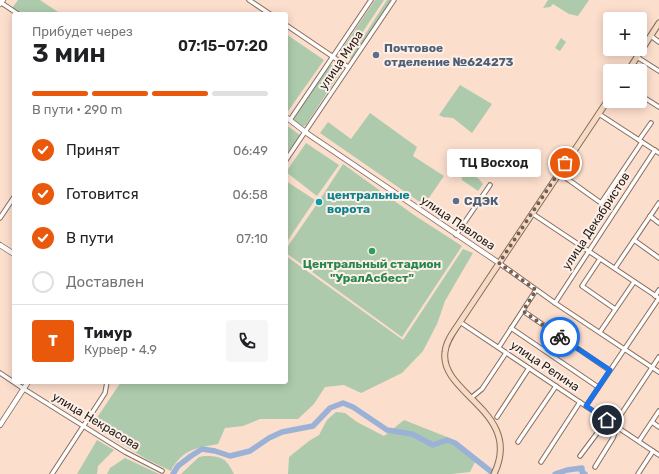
<!DOCTYPE html>
<html lang="ru">
<meta charset="utf-8">
<style>
body{margin:0;font-family:Rubik,sans-serif;background:#f6f6f6;color:#202124;height:100vh;display:flex;flex-direction:column;font-size:15px;white-space:nowrap}
*{box-sizing:border-box;margin:0}
p{font-size:13px;color:#757577}
.icon{flex:none;width:22px;height:22px;fill:none;stroke:currentColor;stroke-width:2;stroke-linecap:round;stroke-linejoin:round}
.map{position:relative;flex:1;overflow:hidden}
.details{position:absolute;left:12px;top:12px;width:276px;height:372px;display:flex;flex-direction:column;background:#fff;border-radius:4px;box-shadow:0 2px 10px #0003}
.details>*{flex:none}
.buttons{position:absolute;left:603px;top:12px;display:grid;gap:8px}
.buttons a{display:grid;place-items:center;width:44px;height:44px;border-radius:4px;background:#fff;box-shadow:0 2px 10px #0003;font-size:20px}
.pin{position:absolute;display:grid;place-items:center;width:34px;height:34px;color:#fff;margin:-17px;border:2px solid #fff;border-radius:50%;box-shadow:0 1px 4px #0007}
.courier{position:absolute;display:grid;place-items:center;width:40px;height:40px;margin:-20px;border:3px solid #1a73e8;border-radius:50%;background:#fff;color:#222;box-shadow:0 1px 5px #0007}
.bubble{position:absolute;height:28px;border-radius:4px;background:#fff;box-shadow:0 2px 10px #0003;font-size:13px;font-weight:600;line-height:28px;text-align:center}
.summary em{font-style:normal;font-weight:600}
.summary div{display:flex;flex-direction:column-reverse}
.summary{display:flex;align-items:center;justify-content:space-between;height:68px;padding:0 20px}
h1{font-size:26px;font-weight:600;line-height:30px}
.bar{display:grid;grid-template-columns:repeat(4,1fr);gap:6px 4px;align-content:center;height:48px;padding:0 20px}
.bar i{height:5px;border-radius:3px;background:#e0e0e0}
.bar .current{background:#ea580c}
.bar p{grid-column:span 4}
.line{display:flex;align-items:center;gap:10px;padding:0 20px;border-top:1px solid #e0e0e0}
.line div{flex:1}
.round{display:grid;place-items:center;flex:none;width:42px;height:42px;border-radius:4px;background:#f6f6f6}
ol{padding:0 20px;list-style:none}
li{display:flex;align-items:center;gap:12px;height:44px}
li p{margin-inline-start:auto}
li .icon{padding:4px;border-radius:50%;background:#ea580c;color:#fff;stroke-width:4}
li:last-child{color:#757577}
li i{width:22px;height:22px;border:2px solid #e0e0e0;border-radius:50%}
.map>svg:first-child{display:block}
.green{fill:#adcbac}
.lines{fill:none;stroke-linecap:round;stroke-linejoin:round}
.river{stroke:#9bb1d6;stroke-width:5.5}
.minor-casing{stroke:#876d5d;stroke-width:5.5}
.tertiary-casing{stroke:#876d5d;stroke-width:6}
.secondary-casing{stroke:#876d5d;stroke-width:7}
.minor{stroke:#fff;stroke-width:3.5}
.tertiary{stroke:#fff;stroke-width:4.5}
.secondary{stroke:#f6dcc4;stroke-width:5}
.done{stroke:#715f55;stroke-width:4;stroke-dasharray:0 7.2}
.route{stroke:#1a73e8;stroke-width:5}
.service-dot{fill:#5c6f8a;stroke:#fcf0e9;stroke-width:1.5}
.culture-dot{fill:#0f9aa8;stroke:#fcf0e9;stroke-width:1.5}
.leisure-dot{fill:#2e9e5b;stroke:#fcf0e9;stroke-width:1.5}
.labels{text-anchor:middle;dominant-baseline:central;stroke-width:4;stroke-linejoin:round;paint-order:stroke}
.service-label{font-size:12px;font-weight:bold;fill:#4e5e75;stroke:#fcf0e9;text-anchor:start}
.street-label{font-size:12px;fill:#261b15;stroke:#fcf0e9}
.culture-label{font-size:12px;font-weight:bold;fill:#0d838f;stroke:#fcf0e9;text-anchor:start}
.leisure-label{font-size:12px;font-weight:bold;fill:#27864d;stroke:#fcf0e9}
</style>
<div class="map">
<svg width="659" height="474" viewBox="0 0 659 474">
<rect width="100%" height="100%" fill="#fcdecd"/>
<g class="green">
<polygon points="18,0 40,0 61,14 21,14 12,8"/>
<polygon points="375,0 384,0 356,42 351,39 342,53 340,52"/>
<polygon points="387,0 391,0 352,59 350,58"/>
<polygon points="548,0 589,0 578,16 569,14 553,4 550,7 543,8"/>
<polygon points="286,34 324,60 286,114"/>
<polygon points="561,38 566,42 560,51 555,48"/>
<polygon points="330,64 341,71 306,125 301,127 294,122 294,117"/>
<polygon points="460,85 492,104 472,133 453,118 443,117 439,115"/>
<polygon points="370,113 417,147 413,156 444,176 424,205 320,133 328,122 351,139"/>
<polygon points="286,125 300,135 286,155"/>
<polygon points="306,143 339,165 317,196 286,172"/>
<polygon points="343,164 414,215 462,246 402,337 286,253 286,249 319,201"/>
<polygon points="461,167 478,178 483,184 478,191 462,180"/>
<polygon points="286,181 315,200 286,243"/>
<path d="M463,249L473,253L445,301L437,324L423,351L402,373L361,393L344,385L325,387L314,404L298,419H260L243,426L225,428L218,444C197,448 182,449 171,471L146,459L92,425L121,382H286V256L403,340Z"/>
<polygon points="336,412 345,413 357,422 384,436 404,420 452,439 476,460 470,472 452,474 288,474 289,457 309,441 319,435 327,420"/>
<polygon points="97,440 114,450 98,466 97,474 77,474"/>
<path d="M204,456C222,456 226,458 234,474H181L199,457Z"/>
<polygon points="125,458 159,474 107,474 110,468"/>
</g>
<g class="lines">
<g class="river">
<polyline points="173,474 178,466 191,456 202,449 215,451 230,456 250,451 269,438 282,432 313,426 330,408 343,403 353,407 387,430 412,434 433,445 447,440 455,443 494,474"/>
<polyline points="555,474 567,470 582,468 582,472 585,474"/>
</g>
<g class="minor-casing">
<g id="minor">
<polyline points="249,0 270,14"/>
<polyline points="0,2 18,14"/>
<polyline points="286,25 348,67"/>
<polyline points="651,36 659,42"/>
<polyline points="637,57 659,71"/>
<polyline points="640,95 659,107"/>
<polyline points="599,114 659,153"/>
<polyline points="290,120 371,0"/>
<polyline points="639,140 651,123"/>
<polyline points="286,160 394,0"/>
<polyline points="559,173 601,203 642,142"/>
<polyline points="533,214 659,298"/>
<polyline points="650,216 659,223"/>
<polyline points="0,218 14,197"/>
<polyline points="456,235 490,185"/>
<polyline points="634,240 659,258"/>
<polyline points="600,259 582,286 615,309"/>
<polyline points="499,263 555,303 659,372"/>
<polyline points="615,268 659,203"/>
<polyline points="655,296 659,290"/>
<polyline points="555,303 655,150"/>
<polyline points="523,311 609,370"/>
<polyline points="460,322 659,455"/>
<polyline points="511,328 598,387"/>
<polyline points="600,332 634,282"/>
<polyline points="499,347 536,290"/>
<polyline points="0,373 24,389 125,452 162,471"/>
<polyline points="471,398 482,389 506,353"/>
<polyline points="586,406 659,298"/>
<polyline points="497,417 529,368"/>
<polyline points="652,422 659,427"/>
<polyline points="614,425 659,357"/>
<polyline points="639,441 659,411"/>
<polyline points="518,442 556,386"/>
<polyline points="580,456 607,420"/>
<polyline points="541,462 580,402"/>
<polyline points="595,467 613,438 617,427"/>
<polyline points="52,474 105,393 107,382"/>
<polyline points="638,474 653,451"/>
</g>
</g>
<g class="tertiary-casing">
<g id="tertiary">
<polyline points="0,4 3,0"/>
<polyline points="286,117 308,134 499,263"/>
<polyline points="0,245 14,254"/>
<polyline points="0,425 28,382"/>
</g>
</g>
<g class="secondary-casing">
<g id="secondary">
<polyline points="628,71 659,23"/>
<path d="M494,474C524,412 439,394 445,352C446,341 454,331 460,322L610,97"/>
</g>
</g>
<use href="#minor" class="minor"/>
<use href="#tertiary" class="tertiary"/>
<use href="#secondary" class="secondary"/>
</g>
<g class="lines">
<polyline class="done" points="560,337 523,311 536,290 499,263 565,163"/>
<polyline class="route" points="560,337 610,370 586,406 607,420"/>
</g>
<g class="service-dot">
<circle cx="376" cy="55" r="4"/>
<circle cx="456" cy="201" r="4"/>
</g>
<circle class="culture-dot" cx="319" cy="202" r="4"/>
<circle class="leisure-dot" cx="372" cy="251" r="4"/>
<g class="labels">
<g class="service-label">
<text x="384" y="48">Почтовое<tspan x="384" dy="14">отделение №624273</tspan></text>
<text x="464" y="201">СДЭК</text>
</g>
<g class="street-label">
<text transform="translate(341 60) rotate(-56)">улица Мира</text>
<text transform="translate(596 221) rotate(-57)">улица Декабристов</text>
<text transform="translate(458 223) rotate(34)">улица Павлова</text>
<text transform="translate(545 366) rotate(34)">улица Репина</text>
<text transform="translate(96 421) rotate(31)">улица Некрасова</text>
</g>
<g class="culture-label">
<text x="327" y="195">центральные<tspan x="327" dy="14">ворота</tspan></text>
</g>
<g class="leisure-label">
<text x="372" y="264">Центральный стадион<tspan x="372" dy="14">"УралАсбест"</tspan></text>
</g>
</g>
</svg>
<div class="buttons">
<a>+</a>
<a>−</a>
</div>
<div class="pin" style="left:565px;top:163px;background:#ea580c"><svg class="icon" aria-label="bag" viewBox="0 0 24 24"><path d="M5 8h14l-1 12H6zM9 8a3 3 0 0 1 6 0"/></svg></div>
<div class="pin" style="left:607px;top:420px;background:#1f2937"><svg class="icon" aria-label="home" viewBox="0 0 24 24"><path d="M3 11l9-7 9 7M6 9v11h12V9"/></svg></div>
<div class="courier" style="left:560px;top:337px"><svg class="icon" aria-label="bike" viewBox="0 0 24 24"><circle cx="6" cy="16" r="4"/><circle cx="18" cy="16" r="4"/><path d="M6 16l4-8h5l3 8M10 8l3 8H6M13 5h3"/></svg></div>
<div class="bubble" style="left:447px;top:149px;width:94px">ТЦ Восход</div>
<section class="details">
<div class="summary"><div><h1>3 мин</h1><p>Прибудет через</p></div><em>07:15–07:20</em></div>
<div class="bar"><i class="current"></i><i class="current"></i><i class="current"></i><i></i><p>В пути · 290 m</p></div>
<ol>
<li><svg class="icon" aria-label="check" viewBox="0 0 24 24"><path d="M5 12l5 5 9-10"/></svg>Принят<p>06:49</p></li>
<li><svg class="icon" aria-label="check" viewBox="0 0 24 24"><path d="M5 12l5 5 9-10"/></svg>Готовится<p>06:58</p></li>
<li><svg class="icon" aria-label="check" viewBox="0 0 24 24"><path d="M5 12l5 5 9-10"/></svg>В пути<p>07:10</p></li>
<li><i></i>Доставлен</li>
</ol>
<div class="line" style="height:72px"><b class="round" style="background:#ea580c;color:#fff">Т</b><div><b>Тимур</b><p>Курьер · 4.9</p></div><a class="round"><svg class="icon" aria-label="phone" viewBox="0 0 24 24"><path d="M5 4h4l2 5-3 2q2 4 5 5l2-3 5 2v4C11 20 4 13 5 4z"/></svg></a></div>
</section>
</div>
